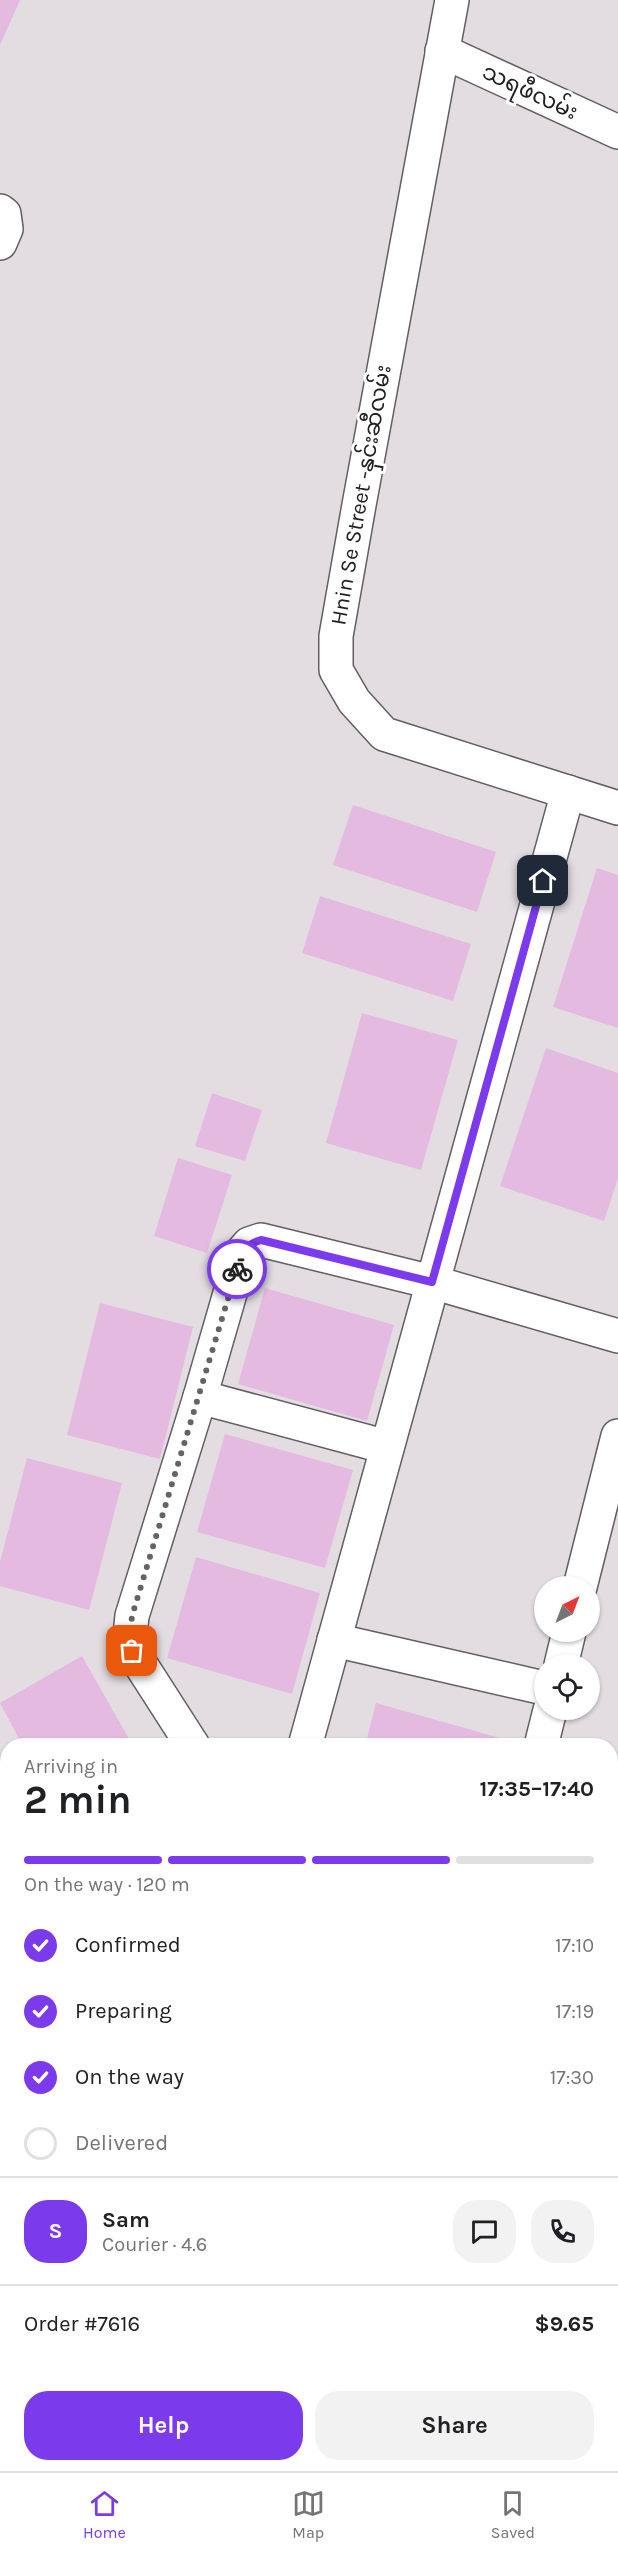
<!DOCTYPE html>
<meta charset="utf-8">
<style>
body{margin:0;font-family:Karla,"Noto Sans Myanmar",sans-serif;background:#f2f2f2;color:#202124;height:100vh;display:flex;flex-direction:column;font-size:22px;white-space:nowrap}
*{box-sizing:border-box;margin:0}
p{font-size:20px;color:#757577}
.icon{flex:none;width:33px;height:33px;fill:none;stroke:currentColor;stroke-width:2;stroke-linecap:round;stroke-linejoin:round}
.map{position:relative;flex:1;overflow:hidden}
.side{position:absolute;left:0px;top:1738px;width:618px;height:734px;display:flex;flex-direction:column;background:#fff;border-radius:24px 24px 0 0;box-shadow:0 2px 4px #0004}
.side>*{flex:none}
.needle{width:39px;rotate:42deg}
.tools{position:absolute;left:534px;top:1576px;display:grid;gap:12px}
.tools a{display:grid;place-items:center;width:66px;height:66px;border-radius:50%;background:#fff;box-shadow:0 2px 4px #0004;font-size:30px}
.pin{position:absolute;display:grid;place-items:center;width:51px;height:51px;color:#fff;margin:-26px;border-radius:12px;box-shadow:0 3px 9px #0006}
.courier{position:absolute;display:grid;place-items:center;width:60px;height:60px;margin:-30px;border:4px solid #7c3aed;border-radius:50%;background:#fff;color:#222;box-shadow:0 2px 8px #0007}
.headline em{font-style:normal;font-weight:700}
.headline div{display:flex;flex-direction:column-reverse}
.headline{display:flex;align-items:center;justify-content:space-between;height:102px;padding:0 24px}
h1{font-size:39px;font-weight:700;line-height:45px}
.bar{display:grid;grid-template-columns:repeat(4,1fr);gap:9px 6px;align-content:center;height:72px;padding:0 24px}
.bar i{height:8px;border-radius:4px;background:#e0e0e0}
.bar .selected{background:#7c3aed}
.bar p{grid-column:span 4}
.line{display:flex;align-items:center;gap:15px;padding:0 24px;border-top:2px solid #e0e0e0}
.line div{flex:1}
.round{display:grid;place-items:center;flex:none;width:63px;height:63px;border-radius:24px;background:#f2f2f2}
ol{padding:0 24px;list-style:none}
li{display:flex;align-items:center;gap:18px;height:66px}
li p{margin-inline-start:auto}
li .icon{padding:6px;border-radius:50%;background:#7c3aed;color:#fff;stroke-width:4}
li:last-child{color:#757577}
li i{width:33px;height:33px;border:3px solid #e0e0e0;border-radius:50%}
.action{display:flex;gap:12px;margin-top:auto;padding:12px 24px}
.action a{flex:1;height:69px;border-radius:24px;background:#7c3aed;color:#fff;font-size:24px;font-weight:700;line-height:69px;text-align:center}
.action a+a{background:#f2f2f2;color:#202124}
.dock{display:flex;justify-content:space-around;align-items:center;height:84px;border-top:2px solid #e0e0e0;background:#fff;font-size:16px;color:#757577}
.dock a{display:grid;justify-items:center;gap:3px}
.dock .selected{color:#7c3aed}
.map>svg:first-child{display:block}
.building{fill:#e4bae0}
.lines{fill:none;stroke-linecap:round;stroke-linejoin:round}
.lane-casing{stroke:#625e62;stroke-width:21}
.street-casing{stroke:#625e62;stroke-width:36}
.lane{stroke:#fff;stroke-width:18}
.street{stroke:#fff;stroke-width:33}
.done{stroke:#666265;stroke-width:6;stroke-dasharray:0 10.8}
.route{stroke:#7c3aed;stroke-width:8}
.labels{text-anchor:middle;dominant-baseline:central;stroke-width:6;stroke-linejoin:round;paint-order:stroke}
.street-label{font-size:22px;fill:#222021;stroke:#fff}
</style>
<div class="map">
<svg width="618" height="2471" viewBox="0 0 618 2471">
<rect width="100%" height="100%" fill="#e3dde2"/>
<g class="building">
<polygon points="0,0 20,0 0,45"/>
<polygon points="353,805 496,852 477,912 333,865"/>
<polygon points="597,868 618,875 618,1028 553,1007"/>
<polygon points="320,896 471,944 453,1001 302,953"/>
<polygon points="362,1013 458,1040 421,1170 326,1143"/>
<polygon points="546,1048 618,1073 618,1178 604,1221 500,1186"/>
<polygon points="212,1093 262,1110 245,1161 195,1146"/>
<polygon points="178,1158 232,1175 207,1253 154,1236"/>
<polygon points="265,1288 394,1325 367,1421 238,1384"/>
<polygon points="100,1303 193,1327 160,1459 67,1435"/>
<polygon points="225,1434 353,1470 325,1568 197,1532"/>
<polygon points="27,1458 122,1483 89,1610 0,1586 0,1562"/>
<polygon points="196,1557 320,1593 292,1694 167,1658"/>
<polygon points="82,1656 133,1746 23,1746 0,1703"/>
<polygon points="376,1703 500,1738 498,1746 365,1746"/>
<polygon points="0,1820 8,1827 8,1924 0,1917"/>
<polygon points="8,2015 8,2066 0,2062 0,2030"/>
<polygon points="0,2107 8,2114 8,2162 0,2170"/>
<polygon points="1,2287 8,2290 8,2433 0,2430"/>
<polygon points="106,2464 237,2464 253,2469 252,2471 104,2471"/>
</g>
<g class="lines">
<g class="lane-casing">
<g id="lane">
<polyline points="610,2040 618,2035"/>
<polyline points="453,2464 462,2471"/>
</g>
</g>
<g class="street-casing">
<g id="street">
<polyline points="452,0 359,505 336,636 336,670 354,701 384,734 618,808"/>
<polyline points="442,51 618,132"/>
<polyline points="0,211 4,214 6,229 0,243"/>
<polyline points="200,1397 387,1447"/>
<polyline points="580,1587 618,1436"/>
<polyline points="334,1640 544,1688"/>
<polyline points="561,1665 569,1632"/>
<polyline points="193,1746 132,1651 130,1635 132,1616 200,1397 242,1252 249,1244 261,1240 432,1282 618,1336"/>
<polyline points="305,1746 568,792"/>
<polyline points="541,1746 550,1710"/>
<polyline points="610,2166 618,2170"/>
<polyline points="93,2471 95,2464"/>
<polyline points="308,2471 311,2464"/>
</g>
</g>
<use href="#lane" class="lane"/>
<use href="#street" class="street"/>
</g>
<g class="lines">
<polyline class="done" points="132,1651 130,1635 132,1616 237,1269"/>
<path class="route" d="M237,1269C241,1253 245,1245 261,1240L432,1282L543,881"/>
</g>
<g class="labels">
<g class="street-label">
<text transform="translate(530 92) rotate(25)">သရဖီလမ်း</text>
<text transform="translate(361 495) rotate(-80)">Hnin Se Street -နှင်းဆီလမ်း</text>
</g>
</g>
</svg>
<div class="tools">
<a><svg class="needle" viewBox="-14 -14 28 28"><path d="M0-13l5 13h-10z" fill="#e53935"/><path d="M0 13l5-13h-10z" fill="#757577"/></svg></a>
<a><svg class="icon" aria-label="locate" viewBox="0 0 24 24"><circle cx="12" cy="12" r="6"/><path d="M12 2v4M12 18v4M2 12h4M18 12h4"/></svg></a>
</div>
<div class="pin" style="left:132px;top:1651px;background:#ea580c"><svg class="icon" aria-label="bag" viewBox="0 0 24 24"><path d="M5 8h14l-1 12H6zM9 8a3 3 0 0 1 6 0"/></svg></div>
<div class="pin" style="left:543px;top:881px;background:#1f2937"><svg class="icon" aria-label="home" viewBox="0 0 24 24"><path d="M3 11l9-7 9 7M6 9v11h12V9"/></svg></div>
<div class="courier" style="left:237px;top:1269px"><svg class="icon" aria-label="bike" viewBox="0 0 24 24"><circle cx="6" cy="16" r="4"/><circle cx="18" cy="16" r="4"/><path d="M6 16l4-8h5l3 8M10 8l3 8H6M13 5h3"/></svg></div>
<section class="side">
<div class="headline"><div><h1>2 min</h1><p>Arriving in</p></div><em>17:35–17:40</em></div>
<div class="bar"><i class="selected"></i><i class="selected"></i><i class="selected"></i><i></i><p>On the way · 120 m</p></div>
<ol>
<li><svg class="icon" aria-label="check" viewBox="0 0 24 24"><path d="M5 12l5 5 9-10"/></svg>Confirmed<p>17:10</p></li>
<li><svg class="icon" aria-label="check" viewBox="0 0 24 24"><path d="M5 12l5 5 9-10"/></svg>Preparing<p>17:19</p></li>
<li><svg class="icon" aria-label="check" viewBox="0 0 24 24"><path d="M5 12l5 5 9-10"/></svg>On the way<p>17:30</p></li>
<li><i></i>Delivered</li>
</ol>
<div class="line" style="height:108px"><b class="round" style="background:#7c3aed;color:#fff">S</b><div><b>Sam</b><p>Courier · 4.6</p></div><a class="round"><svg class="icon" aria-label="chat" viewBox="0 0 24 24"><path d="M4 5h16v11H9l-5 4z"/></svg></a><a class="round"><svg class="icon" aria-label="phone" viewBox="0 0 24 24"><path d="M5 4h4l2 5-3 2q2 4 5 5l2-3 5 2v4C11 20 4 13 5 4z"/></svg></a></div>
<div class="line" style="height:78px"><div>Order #7616</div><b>$9.65</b></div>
<div class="action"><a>Help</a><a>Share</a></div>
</section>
</div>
<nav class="dock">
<a class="selected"><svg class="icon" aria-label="home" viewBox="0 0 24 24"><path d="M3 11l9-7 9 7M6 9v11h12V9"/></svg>Home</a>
<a><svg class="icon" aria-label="map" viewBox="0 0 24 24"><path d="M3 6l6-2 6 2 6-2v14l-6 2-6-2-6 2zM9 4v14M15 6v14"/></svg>Map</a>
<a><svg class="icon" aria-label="saved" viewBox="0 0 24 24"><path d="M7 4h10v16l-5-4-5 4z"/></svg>Saved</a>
</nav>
